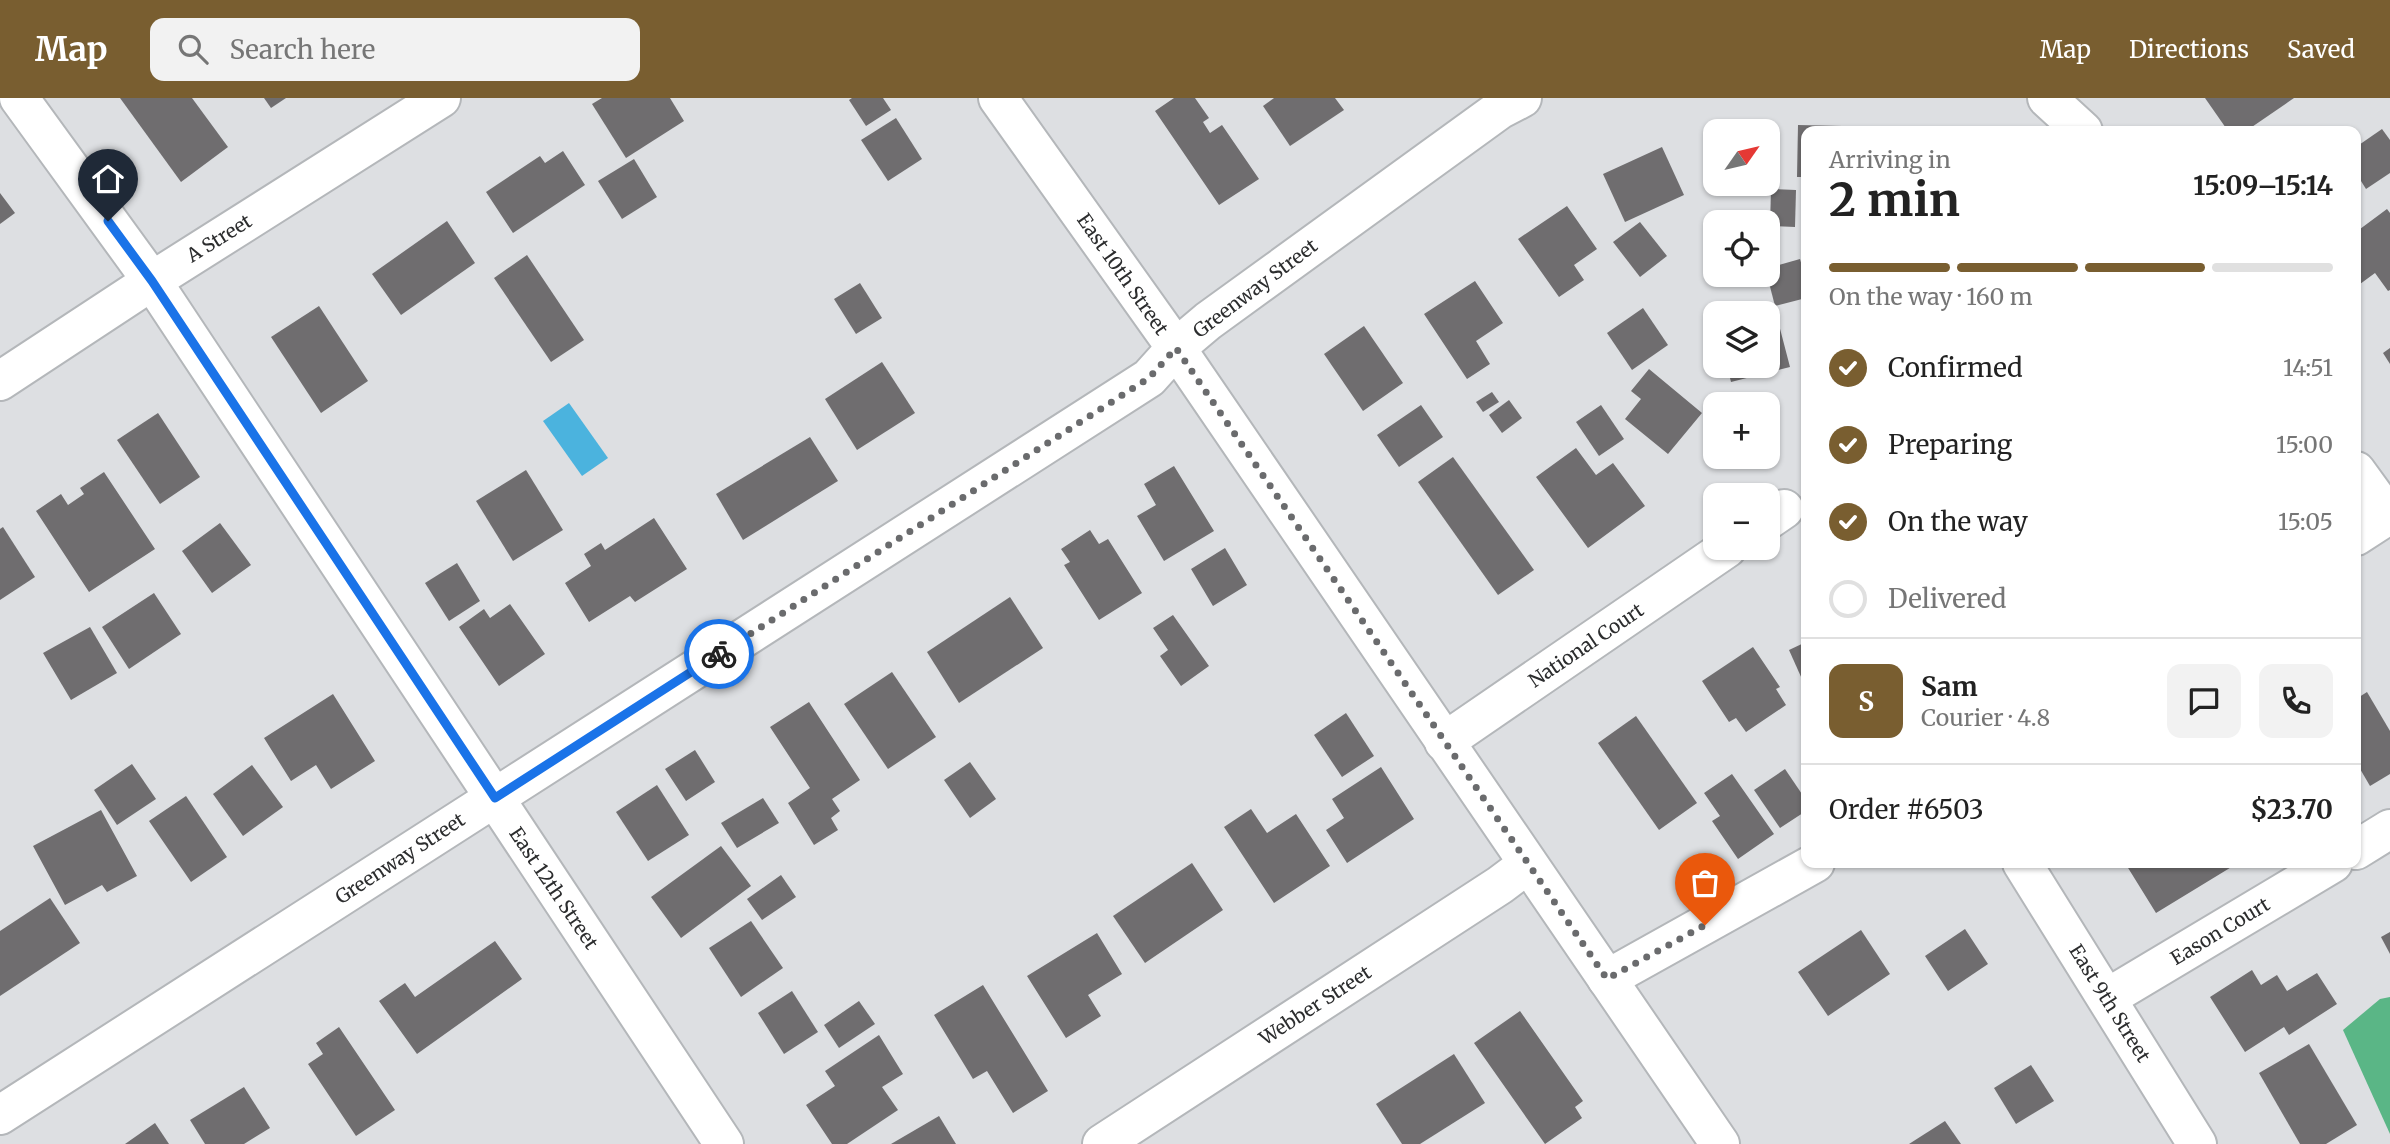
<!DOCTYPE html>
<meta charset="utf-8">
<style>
body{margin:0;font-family:Merriweather,serif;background:#f2f2f2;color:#222;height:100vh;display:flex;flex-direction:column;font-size:26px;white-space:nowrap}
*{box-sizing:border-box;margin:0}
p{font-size:23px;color:#767676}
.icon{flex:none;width:38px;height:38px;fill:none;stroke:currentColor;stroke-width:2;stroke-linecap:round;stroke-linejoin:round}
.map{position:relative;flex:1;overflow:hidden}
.drawer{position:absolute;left:1801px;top:28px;width:560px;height:742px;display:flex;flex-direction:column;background:#fff;border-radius:14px;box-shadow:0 2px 5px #0004}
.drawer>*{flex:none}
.needle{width:46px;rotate:56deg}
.buttons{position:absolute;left:1703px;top:21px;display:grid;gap:14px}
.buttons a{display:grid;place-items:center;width:77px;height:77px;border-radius:14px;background:#fff;box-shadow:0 2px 5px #0004;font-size:35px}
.pin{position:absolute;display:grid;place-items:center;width:60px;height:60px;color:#fff;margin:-72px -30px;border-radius:50% 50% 50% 0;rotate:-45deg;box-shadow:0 0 7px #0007}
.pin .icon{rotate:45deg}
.courier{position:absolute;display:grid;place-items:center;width:70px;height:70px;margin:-35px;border:5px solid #1a73e8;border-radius:50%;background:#fff;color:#222;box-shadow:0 2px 9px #0007}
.summary em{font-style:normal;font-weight:700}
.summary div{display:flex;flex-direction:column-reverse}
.summary{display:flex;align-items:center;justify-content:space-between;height:119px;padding:0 28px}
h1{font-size:46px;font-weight:700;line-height:52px}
.bar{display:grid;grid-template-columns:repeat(4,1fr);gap:10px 7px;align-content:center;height:84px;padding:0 28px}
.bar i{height:9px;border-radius:5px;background:#e0e0e0}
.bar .on{background:#795e30}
.bar p{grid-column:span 4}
.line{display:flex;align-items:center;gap:18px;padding:0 28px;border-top:2px solid #e0e0e0}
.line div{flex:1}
.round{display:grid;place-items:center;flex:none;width:74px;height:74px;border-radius:14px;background:#f2f2f2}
ol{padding:0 28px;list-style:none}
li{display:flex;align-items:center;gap:21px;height:77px}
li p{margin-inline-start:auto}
li .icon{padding:7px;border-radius:50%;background:#795e30;color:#fff;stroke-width:4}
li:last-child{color:#767676}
li i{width:38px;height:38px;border:4px solid #e0e0e0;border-radius:50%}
header{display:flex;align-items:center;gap:42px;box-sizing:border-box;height:98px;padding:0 35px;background:#795e30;color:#fff}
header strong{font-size:33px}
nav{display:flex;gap:38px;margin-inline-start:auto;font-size:24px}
.search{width:490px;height:63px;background:#f2f2f2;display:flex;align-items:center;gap:18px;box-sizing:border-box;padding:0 24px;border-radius:14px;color:#767676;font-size:26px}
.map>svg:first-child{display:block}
.forest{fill:#5ab686}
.water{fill:#4bb3de}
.building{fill:#6f6d6f}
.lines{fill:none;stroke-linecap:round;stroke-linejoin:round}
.minor-casing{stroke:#b4b7ba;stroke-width:42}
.minor{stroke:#fff;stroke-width:38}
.done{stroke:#6a6b6d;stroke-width:7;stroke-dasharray:0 12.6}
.route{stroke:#1a73e8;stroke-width:9}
.labels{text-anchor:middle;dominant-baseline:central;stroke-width:7;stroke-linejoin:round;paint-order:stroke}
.street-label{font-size:19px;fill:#2c2d2e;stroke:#fff}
</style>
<header>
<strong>Map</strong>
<div class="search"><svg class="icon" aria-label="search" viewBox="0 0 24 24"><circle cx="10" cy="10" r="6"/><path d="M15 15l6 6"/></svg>Search here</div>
<nav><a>Map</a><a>Directions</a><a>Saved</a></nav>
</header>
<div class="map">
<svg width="2390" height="1046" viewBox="0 0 2390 1046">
<rect width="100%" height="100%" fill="#dddfe2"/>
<polygon class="forest" points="2390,899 2390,1036 2343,932 2380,901"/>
<polygon class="water" points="569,305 608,360 582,378 543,323"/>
<g class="building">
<polygon points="120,0 192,0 228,49 181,84"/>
<polygon points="264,0 286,0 271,10"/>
<polygon points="602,0 670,0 684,23 626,60 592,6"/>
<polygon points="852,0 883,0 891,12 866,28 849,2"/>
<polygon points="1174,0 1195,0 1209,20 1203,24 1210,35 1222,27 1259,81 1219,107 1155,13"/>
<polygon points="1274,0 1335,0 1344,12 1290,48 1263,8"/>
<polygon points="2205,0 2294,0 2246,33 2228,33"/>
<polygon points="896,20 922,61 888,83 861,42"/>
<polygon points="1798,27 1886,29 1886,33 1806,33 1806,79 1797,79"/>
<polygon points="2382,31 2390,42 2390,75 2366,91 2356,75 2356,49"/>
<polygon points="1662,49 1684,97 1625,124 1603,76"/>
<polygon points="563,53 585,87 513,135 486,94 540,58 545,65"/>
<polygon points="634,61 657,99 622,121 598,83"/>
<polygon points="1771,91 1796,92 1795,129 1770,128"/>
<polygon points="0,95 15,115 0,126"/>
<polygon points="1567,108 1597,151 1574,167 1584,182 1559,199 1518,141"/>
<polygon points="2387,111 2390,115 2390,192 2388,193 2375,175 2356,189 2356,134"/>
<polygon points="447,123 475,165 401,217 372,176"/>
<polygon points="1640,124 1667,158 1640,179 1613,144"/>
<polygon points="527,157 584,242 551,264 494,180"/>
<polygon points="1800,161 1806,182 1806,200 1775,208 1767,177 1768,170"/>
<polygon points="1475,183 1503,225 1476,243 1490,266 1467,281 1424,216"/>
<polygon points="860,185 882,220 856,236 834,201"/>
<polygon points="319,208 368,283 321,315 271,239"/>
<polygon points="1643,210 1668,247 1632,272 1607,235"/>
<polygon points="1778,223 1790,269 1731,284 1727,268 1768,268 1768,226"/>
<polygon points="1364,228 1403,285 1363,313 1324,256"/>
<polygon points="2390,250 2390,266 2383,255"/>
<polygon points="882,264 915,315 857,352 825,301"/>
<polygon points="1649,271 1702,315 1668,356 1625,321 1641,301 1631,293"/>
<polygon points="1492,294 1499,304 1483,314 1476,304"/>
<polygon points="1509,302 1522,320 1502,335 1489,317"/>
<polygon points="1421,307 1443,339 1399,369 1377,337"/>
<polygon points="1601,307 1624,341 1599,358 1576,324"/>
<polygon points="158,315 200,379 160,406 117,342"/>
<polygon points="810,339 838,383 743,442 716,396"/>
<polygon points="1576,350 1596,377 1613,365 1645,408 1588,450 1536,379"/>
<polygon points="1453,359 1534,472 1498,497 1418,384"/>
<polygon points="1174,368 1214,433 1164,463 1137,418 1156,407 1144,386"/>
<polygon points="526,372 563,432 513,463 476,403"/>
<polygon points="104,374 155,451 89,494 36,413 61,396 68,407 84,396 80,390"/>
<polygon points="654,420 687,471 635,504 630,498 589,524 565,485 591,468 584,456 601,445 605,452"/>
<polygon points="220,425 251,467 212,495 182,453"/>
<polygon points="3,429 35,479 0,502 0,431"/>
<polygon points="1090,432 1099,446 1108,441 1142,495 1099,522 1064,467 1070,464 1061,451"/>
<polygon points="1225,450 1247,487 1213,508 1191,471"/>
<polygon points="457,465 480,503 449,523 425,485"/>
<polygon points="154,495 181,536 129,571 102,529"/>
<polygon points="1010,499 1043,550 959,605 927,554"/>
<polygon points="510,506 545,556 499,588 459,529 484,511 490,520"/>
<polygon points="1173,517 1209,568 1181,588 1160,558 1168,552 1153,530"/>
<polygon points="90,529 117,575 71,602 43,555"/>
<polygon points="1806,544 1806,590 1789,552"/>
<polygon points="1753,549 1780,589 1776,591 1786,607 1746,634 1736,620 1729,624 1702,583"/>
<polygon points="892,574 936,639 888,671 844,606"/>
<polygon points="2367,594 2390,633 2390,676 2370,688 2356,664 2356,601"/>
<polygon points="333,596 375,663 331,691 316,667 291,683 264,640"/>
<polygon points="809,604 860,682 832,701 840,713 831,720 838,732 814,747 788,705 810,690 770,629"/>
<polygon points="1346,615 1374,658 1342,679 1314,637"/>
<polygon points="1636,618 1697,705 1659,732 1598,645"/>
<polygon points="695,652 715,684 686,703 665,671"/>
<polygon points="970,664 996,701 970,720 944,682"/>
<polygon points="132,666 156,701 117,727 94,692"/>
<polygon points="252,667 283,709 243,738 213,696"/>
<polygon points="1381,669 1414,721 1347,765 1326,732 1344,720 1332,701"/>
<polygon points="1785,671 1806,702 1806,713 1780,730 1754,692"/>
<polygon points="1732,676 1774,736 1738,761 1712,723 1720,718 1704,695"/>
<polygon points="657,687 689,737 648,763 616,714"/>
<polygon points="186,698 227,759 191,784 149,723"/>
<polygon points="763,700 779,725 737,750 721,725"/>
<polygon points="1251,711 1267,735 1296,716 1330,768 1274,805 1224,729"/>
<polygon points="101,712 137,778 107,794 102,787 65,807 33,748"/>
<polygon points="721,748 751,788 681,840 651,799"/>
<polygon points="1192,765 1223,812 1145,865 1113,818"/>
<polygon points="2125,765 2173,765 2175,767 2179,765 2238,765 2156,815"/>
<polygon points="781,777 796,799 762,822 747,801"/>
<polygon points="50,800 80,845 0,898 0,833"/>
<polygon points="751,823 783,870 741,899 709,850"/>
<polygon points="1965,831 1988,866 1948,893 1925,858"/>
<polygon points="1861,832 1890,876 1828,918 1798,874"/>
<polygon points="2390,834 2390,856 2381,839"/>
<polygon points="1097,835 1122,876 1088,897 1101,918 1066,940 1027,878"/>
<polygon points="495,843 522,881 417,956 379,903 405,885 415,899"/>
<polygon points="2252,872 2261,887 2277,877 2287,893 2317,875 2337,906 2289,937 2284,929 2245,954 2210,899"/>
<polygon points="983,887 1048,993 1013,1015 987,973 973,981 934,917"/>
<polygon points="792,893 818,934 784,956 758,915"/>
<polygon points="859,903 875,926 839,950 824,927"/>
<polygon points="1520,913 1583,1003 1575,1009 1582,1020 1545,1046 1474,945"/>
<polygon points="339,929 395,1012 356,1038 308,966 323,956 316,945"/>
<polygon points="879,937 903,976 882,989 898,1012 847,1046 832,1046 806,1007 835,988 825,973"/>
<polygon points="2309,946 2357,1027 2326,1046 2300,1046 2259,975"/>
<polygon points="1454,956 1485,1005 1420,1046 1402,1046 1376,1006"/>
<polygon points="2031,967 2054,1003 2016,1026 1994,990"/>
<polygon points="244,989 270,1030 244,1046 205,1046 190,1022"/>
<polygon points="939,1018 956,1046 891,1046"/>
<polygon points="1945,1023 1961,1046 1909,1046"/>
<polygon points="155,1025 169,1046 125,1046"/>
</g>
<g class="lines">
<g class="minor-casing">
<g id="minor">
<polyline points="19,0 152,183 724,1046"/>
<polyline points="998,0 1176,250 1720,1046"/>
<polyline points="2047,0 2083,33"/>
<polyline points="0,283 152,183 441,0"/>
<polyline points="2356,373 2388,417"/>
<polyline points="1768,422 1784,411"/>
<polyline points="2356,438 2390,416"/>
<polyline points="1444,644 1727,450"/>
<polyline points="2356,752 2390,731"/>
<polyline points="2022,765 2197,1046"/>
<polyline points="1607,881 1815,765"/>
<polyline points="2107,900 2333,765"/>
<polyline points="0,1017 1149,280 1176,250 1208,223 1499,12 1522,0"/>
<polyline points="1102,1046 1500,787 1528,766"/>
</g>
</g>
<use href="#minor" class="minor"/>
</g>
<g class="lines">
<polyline class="done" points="719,556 1149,280 1176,250 1607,881 1705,827"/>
<polyline class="route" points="108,123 152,183 495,700 719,556"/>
</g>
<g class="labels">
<g class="street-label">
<text transform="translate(219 140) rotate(-32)">A Street</text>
<text transform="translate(1123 176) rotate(55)">East 10th Street</text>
<text transform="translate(1255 190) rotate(-37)">Greenway Street</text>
<text transform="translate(1586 547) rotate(-34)">National Court</text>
<text transform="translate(400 760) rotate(-33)">Greenway Street</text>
<text transform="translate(554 790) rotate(56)">East 12th Street</text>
<text transform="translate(2220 833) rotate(-31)">Eason Court</text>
<text transform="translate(2110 905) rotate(58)">East 9th Street</text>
<text transform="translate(1315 907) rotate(-33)">Webber Street</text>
</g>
</g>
</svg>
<div class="buttons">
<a><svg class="needle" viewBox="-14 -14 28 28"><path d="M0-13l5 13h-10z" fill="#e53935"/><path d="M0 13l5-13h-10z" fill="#767676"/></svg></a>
<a><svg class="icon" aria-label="locate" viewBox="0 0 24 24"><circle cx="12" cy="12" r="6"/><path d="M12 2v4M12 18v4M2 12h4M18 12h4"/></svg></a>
<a><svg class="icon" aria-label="layers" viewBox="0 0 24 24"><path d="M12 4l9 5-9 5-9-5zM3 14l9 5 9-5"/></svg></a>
<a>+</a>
<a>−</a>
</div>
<div class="pin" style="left:1705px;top:827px;background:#ea580c"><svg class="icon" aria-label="bag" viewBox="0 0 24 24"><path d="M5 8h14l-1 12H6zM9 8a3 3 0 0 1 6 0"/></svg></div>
<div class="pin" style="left:108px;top:123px;background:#1f2937"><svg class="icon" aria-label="home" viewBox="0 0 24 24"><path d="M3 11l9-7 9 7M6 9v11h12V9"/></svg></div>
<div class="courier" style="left:719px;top:556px"><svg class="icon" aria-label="bike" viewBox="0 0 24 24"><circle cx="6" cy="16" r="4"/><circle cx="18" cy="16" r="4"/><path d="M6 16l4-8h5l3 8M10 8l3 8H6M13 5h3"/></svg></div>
<section class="drawer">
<div class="summary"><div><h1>2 min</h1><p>Arriving in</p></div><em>15:09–15:14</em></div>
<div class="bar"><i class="on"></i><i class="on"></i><i class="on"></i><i></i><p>On the way · 160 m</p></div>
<ol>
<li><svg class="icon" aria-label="check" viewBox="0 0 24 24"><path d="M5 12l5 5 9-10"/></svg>Confirmed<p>14:51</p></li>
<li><svg class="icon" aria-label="check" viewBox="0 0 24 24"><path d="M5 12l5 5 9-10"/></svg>Preparing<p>15:00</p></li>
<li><svg class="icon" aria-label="check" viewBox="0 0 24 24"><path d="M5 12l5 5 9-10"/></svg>On the way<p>15:05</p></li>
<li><i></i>Delivered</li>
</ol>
<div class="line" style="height:126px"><b class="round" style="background:#795e30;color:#fff">S</b><div><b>Sam</b><p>Courier · 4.8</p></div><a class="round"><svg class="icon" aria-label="chat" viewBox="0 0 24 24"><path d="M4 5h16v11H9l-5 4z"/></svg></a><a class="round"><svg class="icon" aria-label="phone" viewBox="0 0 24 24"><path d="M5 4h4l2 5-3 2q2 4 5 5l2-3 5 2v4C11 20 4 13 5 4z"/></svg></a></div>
<div class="line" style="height:91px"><div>Order #6503</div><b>$23.70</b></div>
</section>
</div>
